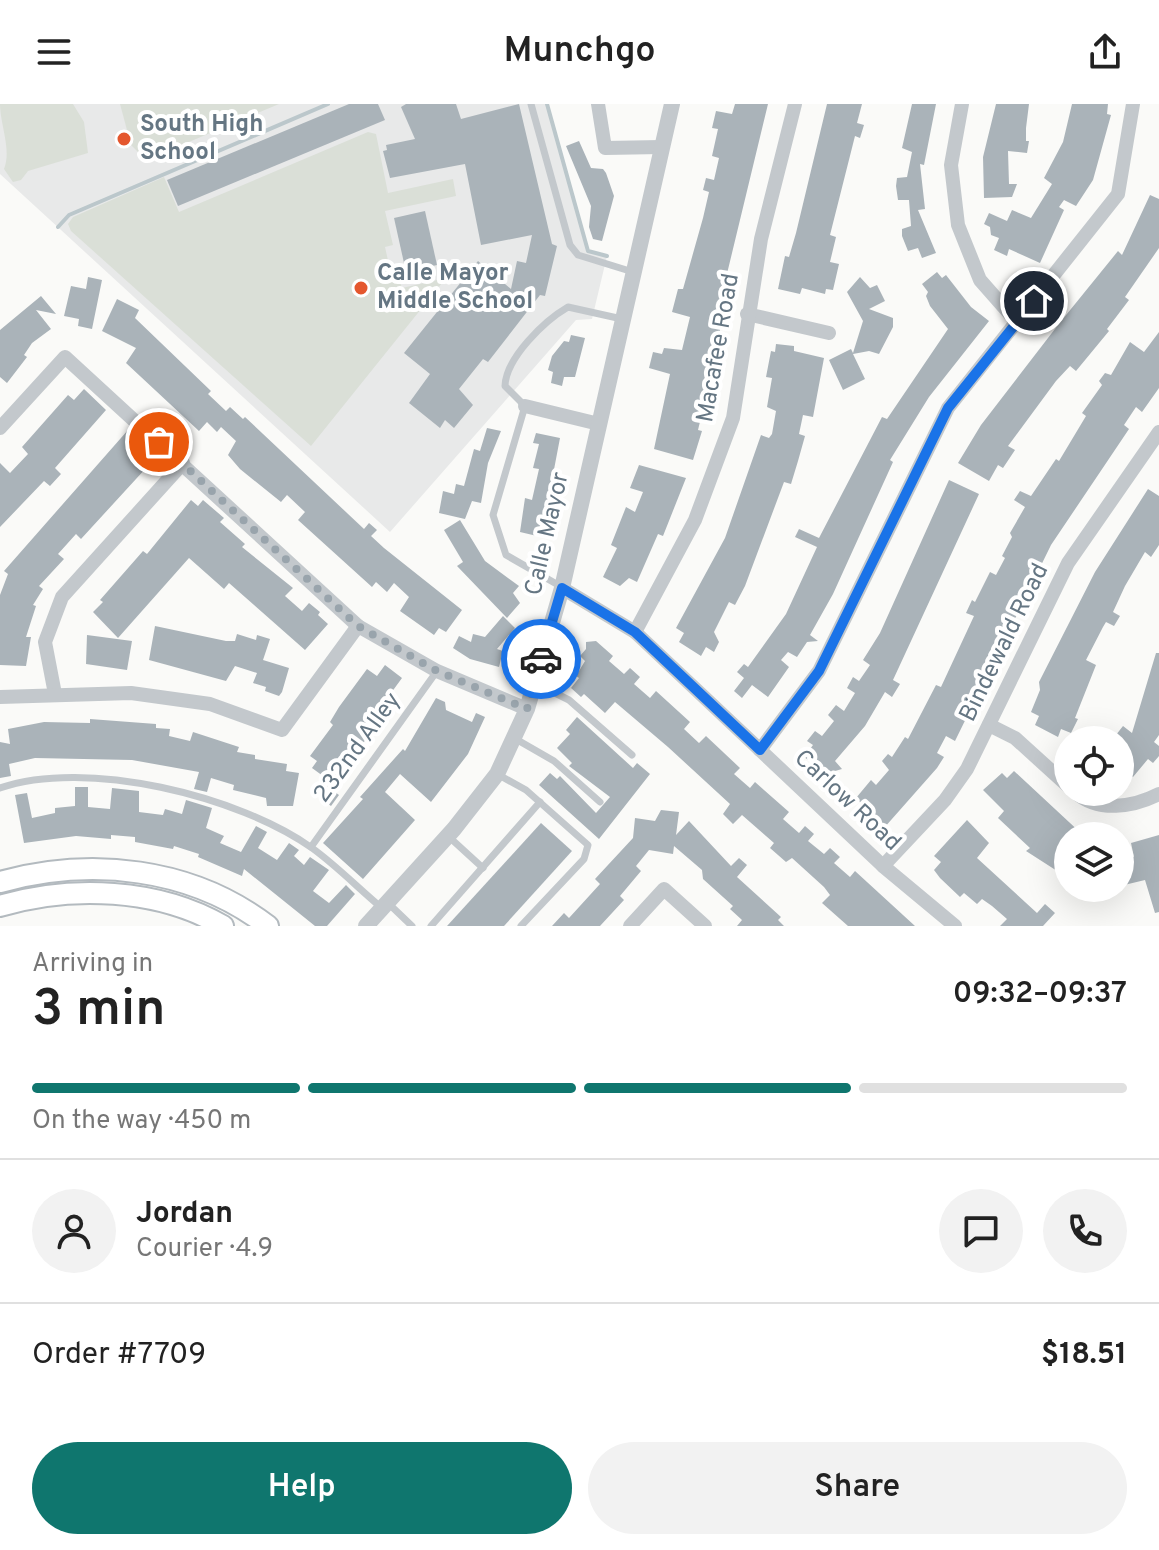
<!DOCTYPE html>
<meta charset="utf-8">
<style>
body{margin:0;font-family:Overpass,sans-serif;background:#f2f2f2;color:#222;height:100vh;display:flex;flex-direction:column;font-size:30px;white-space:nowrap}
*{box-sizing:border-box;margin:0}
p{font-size:26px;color:#767676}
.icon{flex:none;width:44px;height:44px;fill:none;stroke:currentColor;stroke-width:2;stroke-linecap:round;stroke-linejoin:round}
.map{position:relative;height:822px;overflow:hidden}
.details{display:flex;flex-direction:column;background:#fff;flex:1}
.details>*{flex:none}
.fabs{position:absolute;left:1054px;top:622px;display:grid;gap:16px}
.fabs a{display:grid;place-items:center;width:80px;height:80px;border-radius:50%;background:#fff;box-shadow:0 8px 32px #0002;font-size:40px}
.pin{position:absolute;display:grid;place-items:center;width:68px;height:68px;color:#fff;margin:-34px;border:4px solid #fff;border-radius:50%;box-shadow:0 2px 8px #0007}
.courier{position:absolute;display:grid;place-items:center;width:80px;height:80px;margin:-40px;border:6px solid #1a73e8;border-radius:50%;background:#fff;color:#222;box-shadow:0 2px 10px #0007}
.headline em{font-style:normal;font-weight:600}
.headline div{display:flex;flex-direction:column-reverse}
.headline{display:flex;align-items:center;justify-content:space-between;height:136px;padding:0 32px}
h1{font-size:52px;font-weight:600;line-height:60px}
.bar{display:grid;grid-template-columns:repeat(4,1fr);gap:12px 8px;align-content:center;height:96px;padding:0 32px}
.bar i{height:10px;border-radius:6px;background:#e0e0e0}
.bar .on{background:#0f766e}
.bar p{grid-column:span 4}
.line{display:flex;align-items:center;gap:20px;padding:0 32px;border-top:2px solid #e0e0e0}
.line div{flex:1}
.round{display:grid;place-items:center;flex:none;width:84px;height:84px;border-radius:42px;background:#f2f2f2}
.button{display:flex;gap:16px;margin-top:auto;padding:16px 32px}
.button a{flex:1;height:92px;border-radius:48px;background:#0f766e;color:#fff;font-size:32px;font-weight:600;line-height:92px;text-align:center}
.button a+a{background:#f2f2f2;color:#222}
header{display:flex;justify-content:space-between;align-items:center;height:104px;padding:0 32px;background:#fff;font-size:36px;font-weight:600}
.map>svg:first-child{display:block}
.built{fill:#e8e9e9}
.green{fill:#dadfd7}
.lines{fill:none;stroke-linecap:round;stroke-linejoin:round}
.stream{stroke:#bbc7cb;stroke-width:4}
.building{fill:#aab3b9}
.secondary-casing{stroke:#b3babf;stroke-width:24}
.service{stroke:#c3c8cc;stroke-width:7}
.minor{stroke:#c3c8cc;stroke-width:14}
.tertiary{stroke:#c3c8cc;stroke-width:16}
.secondary{stroke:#fff;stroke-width:20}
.done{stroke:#99a4ac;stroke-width:8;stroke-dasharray:0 14.4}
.route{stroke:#1a73e8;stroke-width:10}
.poi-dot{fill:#e4572e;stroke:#fff;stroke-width:3}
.labels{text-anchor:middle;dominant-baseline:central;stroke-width:8;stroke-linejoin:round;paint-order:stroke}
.poi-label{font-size:24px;font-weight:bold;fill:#657683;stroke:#fff;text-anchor:start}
.street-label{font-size:24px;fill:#657683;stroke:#fff}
</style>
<header><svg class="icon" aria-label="menu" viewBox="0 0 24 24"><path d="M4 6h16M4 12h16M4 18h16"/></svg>Munchgo<svg class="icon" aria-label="share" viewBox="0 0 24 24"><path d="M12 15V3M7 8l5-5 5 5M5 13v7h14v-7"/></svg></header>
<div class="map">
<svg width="1159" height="822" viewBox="0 0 1159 822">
<rect width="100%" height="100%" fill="#fafaf8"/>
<polygon class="built" points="0,0 547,0 588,147 607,152 592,215 576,216 390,428 0,70"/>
<g class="green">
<path d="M0,0H73L84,18L88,49L28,67L21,76L13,78L4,65C12,47 0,20 0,0Z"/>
<polygon points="120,0 279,0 146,56 131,41"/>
<polygon points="368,28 376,30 388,89 453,75 456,92 385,107 393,141 385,143 393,179 400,178 402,184 446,174 311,342 71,127 68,120 73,113 164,73 179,108"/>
</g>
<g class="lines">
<g class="stream">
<polyline points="547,0 588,147 607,152"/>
<polyline points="58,123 69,111 328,0"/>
</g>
</g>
<g class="building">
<polygon points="349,0 378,0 385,16 178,102 167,76"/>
<polygon points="406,0 456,0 461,15 519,0 552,140 557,142 545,192 540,191 488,258 483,255 459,285 473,301 454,324 445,316 440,324 409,299 430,270 404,249 478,157 511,185 517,157 526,159 532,131 481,141 465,60 390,74 383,47 387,46 386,41 415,35 401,3"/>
<polygon points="735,0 768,0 718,207 724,208 714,254 718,255 710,296 704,301 698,326 702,327 693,356 654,345 670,270 649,264 653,248 662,250 664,244 682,246 690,213 672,208 678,185 683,185 703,114 709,88 703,86 706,74 714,76 719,54 712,52 718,25 712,24 716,7 732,10"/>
<polygon points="827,0 862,0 857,19 864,21 860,34 855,32 830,131 836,133 830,158 839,160 833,186 826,185 825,190 802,184 800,190 778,185 785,152 789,153 796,129"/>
<polygon points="912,0 936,0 924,61 920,60 925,105 918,106 936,149 922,154 918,144 908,147 902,132 902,125 911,122 909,96 898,96 896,82 897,74 907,73 912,48 902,44"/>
<polygon points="996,0 1029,0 1026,24 1026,37 1029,37 1027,49 1008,47 1009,80 1017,80 1012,93 984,94 983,53"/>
<polygon points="1072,0 1108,0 1107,10 1111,11 1093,76 1076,102 1064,96 1059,103 1064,106 1040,159 1009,145 1007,152 994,146 999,134 991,131 990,123 984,120 989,109 1007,117 1012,106 1031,114 1052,80 1044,74 1063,38"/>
<polygon points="579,37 591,64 603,65 606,69 614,92 602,137 593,135 589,123 591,102 566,42"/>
<polygon points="1150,91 1159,95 1159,144 1125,193 1129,196 1107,225 1109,227 1076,267 1070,262 1056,277 1008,342 1015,346 1003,364 998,361 989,377 958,359 981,321 1058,221 1118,147 1122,151"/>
<polygon points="425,107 437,161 406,168 394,114"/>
<polygon points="937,168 942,174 946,171 971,203 989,217 929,293 890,356 893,358 833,490 810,531 818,537 807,538 797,553 788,548 781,556 789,563 768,593 752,581 742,594 734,587 744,574 737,568 744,560 748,563 786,510 817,443 795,433 799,425 819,434 882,313 887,315 948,225 930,202 926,192 928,188 922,180"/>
<polygon points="88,173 102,176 92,225 78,222 79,215 64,212 71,182 86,185"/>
<polygon points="860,173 870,184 877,181 885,197 869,205 893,214 893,223 879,250 869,247 853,250 865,275 843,286 829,256 851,245 853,249 863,217 847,188"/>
<polygon points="41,192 56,210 36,206 51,225 32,239 24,251 27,253 7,279 0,273 0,226"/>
<polygon points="117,195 139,206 135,214 211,287 208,290 226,307 230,303 243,315 245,313 364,425 369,419 377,426 371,432 384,444 462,506 446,528 439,524 434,531 400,507 409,493 394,479 387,488 376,478 372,483 298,416 305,408 287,391 281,398 240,365 228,351 236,337 221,323 217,328 207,318 199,327 126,259 136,244 102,227"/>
<polygon points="1159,228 1159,284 1142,308 1136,303 1124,321 1129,325 1051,441 955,637 946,632 937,649 944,653 937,664 884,724 856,694 871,676 876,681 889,666 882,657 888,650 892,653 905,633 908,635 936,581 941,583 974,512 966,509 972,496 975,498 990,468 996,471 1005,454 1002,452 1012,433 1010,429 1025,403 1014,396 1020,387 1031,392 1056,355 1059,357 1086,312 1082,309 1102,281 1099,277 1105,269 1111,271 1130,238 1144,248"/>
<polygon points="571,231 585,234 575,273 564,273 562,282 551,279 553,268 548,266 552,252 564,237 569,238"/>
<polygon points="776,240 794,242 794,247 824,254 813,313 803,311 799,330 805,332 798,357 791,380 784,378 745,482 735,501 729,498 714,528 719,538 714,548 706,543 701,552 679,538 684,529 676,524 725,434 761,331 769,334 772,330 776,307 767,303 772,274 766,273 771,247 775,248"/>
<polygon points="84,285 106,306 55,364 61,370 50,382 44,377 0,423 0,359 10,369 28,350 22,343 68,291 74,296"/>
<polygon points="487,324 501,327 488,359 481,399 472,397 465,415 439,409 443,387 454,390 456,380 464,382 474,345 480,347"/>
<polygon points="128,326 154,350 145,360 147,363 81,435 76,430 58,450 64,455 39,482 43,485 33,501 36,502 26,533 31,533 26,562 0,561 0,491 8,470 4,467"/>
<polygon points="536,329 560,334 548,397 537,432 520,428 525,394 532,396 539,365 533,364 539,340 533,339"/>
<polygon points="639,361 686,374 663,432 658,430 637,478 629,474 620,482 603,473 617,444 611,441 626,403 635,408 643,388 630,384"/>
<polygon points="949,376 979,390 893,576 900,580 892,593 885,588 865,622 835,657 842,665 828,669 804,653 813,641 807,637 815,627 822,632 834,617 828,611 836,601 844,607 855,589 847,584 853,573 859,577 870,561 863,556 880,529"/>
<polygon points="1148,385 1159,392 1159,441 1151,453 1145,448 1125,482 1113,508 1120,512 1114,522 1106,518 1103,523 1086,556 1096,561 1075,614 1078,615 1071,629 1061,625 1058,633 1035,621 1039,612 1031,608 1040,586 1039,578 1095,468"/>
<polygon points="191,396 198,402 203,396 224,414 220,418 245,440 242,443 293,484 285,492 302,507 309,499 320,508 318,511 328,520 305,546 229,479 224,485 189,454 118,534 93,508 103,498 100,496 143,447 147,450"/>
<polygon points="460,416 485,457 519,482 513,489 520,499 507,514 457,462 463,458 444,426"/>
<polygon points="503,512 515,524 497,545 503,547 499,563 470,555 453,544 459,532 471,538 473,530 485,533"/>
<polygon points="155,522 226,537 235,537 237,530 256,536 257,531 270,535 263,556 289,564 282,588 279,592 265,587 266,583 253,579 257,569 235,562 226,577 149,556"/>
<polygon points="87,531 132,537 127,566 86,560"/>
<polygon points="596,537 613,552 609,557 624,570 630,564 640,573 634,580 650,594 656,587 690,618 684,625 699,639 706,632 740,664 734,670 750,684 755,678 789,708 783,715 799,729 805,722 814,730 808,737 824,750 830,744 840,753 834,759 850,773 855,767 915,822 848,822 822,799 830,791 824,783 792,754 786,758 770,744 774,739 742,711 733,720 723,710 730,700 668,643 615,598 605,609 584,590 581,593 571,584 579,574 576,572 585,557 580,552 586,545 586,538"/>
<polygon points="1156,549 1159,549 1159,631 1154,638 1159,642 1159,652 1153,659 1148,655 1133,673 1128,669 1120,679 1120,636 1112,636 1123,622 1132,629"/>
<polygon points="385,561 402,574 383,600 393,608 384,620 379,617 334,680 312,664 317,657 310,652 333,621 330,618 339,603 367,565 377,572"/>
<polygon points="436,594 445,598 446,606 472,618 476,609 485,613 468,650 431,698 400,670 385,688 415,716 363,775 323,739 363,695 360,693 403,645 405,647"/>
<polygon points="577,613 633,664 637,659 650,670 599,735 539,681 550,669 557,675 560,672 596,709 610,693 569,662 572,659 557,644 570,630 566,626"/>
<polygon points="90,615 156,620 156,624 170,625 169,632 190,637 193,628 239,643 237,648 255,651 255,655 287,660 286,667 299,669 293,702 267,702 266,694 233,686 234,681 211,674 207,688 194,685 199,668 132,656 35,654 9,660 11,672 0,674 0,638 10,640 8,625 44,618 90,619"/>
<polygon points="1014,667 1084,732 1068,732 1068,774 1026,747 1030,744 998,714 1004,707 983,686 1002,669 1007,674"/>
<polygon points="324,680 339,691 331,702 316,691"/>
<polygon points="75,683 88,683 88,703 110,705 112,684 139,687 139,708 163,711 165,705 182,710 186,696 212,704 206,724 224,732 220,739 241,748 256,722 267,728 258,744 277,756 289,739 299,746 294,752 304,761 310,753 329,766 313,787 329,799 346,781 355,790 327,822 315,822 244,765 242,772 198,753 199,750 174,742 173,745 135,738 135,733 111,731 111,735 76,732 24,739 15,691 27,689 32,714 55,709 55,704 75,702"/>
<polygon points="661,706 679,708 676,731 689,717 731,762 739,754 747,761 737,773 781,813 778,816 784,822 737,822 742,816 730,805 733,802 703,775 702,766 674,742 673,750 649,746 636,762 641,767 620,792 624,796 600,822 552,822 564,809 569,814 600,780 595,775 633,734 635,714 655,717"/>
<polygon points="967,716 989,739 977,754 1037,809 1045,800 1055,809 1043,822 1000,822 1007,815 992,802 982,795 977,800 964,789 960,793 940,774 934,766 941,758 934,752"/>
<polygon points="541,719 572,747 504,822 447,822"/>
<polygon points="1159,731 1159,808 1155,809 1145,776 1120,782 1120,746 1134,753 1131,739"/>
</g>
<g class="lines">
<g class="secondary-casing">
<g id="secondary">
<path d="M0,778C91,753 191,763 268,822"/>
<path d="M0,802C71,781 158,784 223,822"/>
</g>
</g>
<g class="service">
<polyline points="531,0 570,141 578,151 633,168"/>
<path d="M560,482L506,451L493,411L525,302L505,282C506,254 544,217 568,203L622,215"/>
<polyline points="535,579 569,596 632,651"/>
<polyline points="514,634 554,657 600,698"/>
<polyline points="497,670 526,686 588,741 584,755 521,822"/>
<path d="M0,684C86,654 239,692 312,744C337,762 359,785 382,804"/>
<polyline points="448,732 483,764"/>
<polyline points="311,743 437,567"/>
<polyline points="389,800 412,822"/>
<polyline points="431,822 540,698"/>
</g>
<g class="minor">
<polyline points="598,0 605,44 661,43"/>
<polyline points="962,0 951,61 958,121 980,176 1017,218"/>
<polyline points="747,210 829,229"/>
<polyline points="525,302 599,320"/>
<polyline points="0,324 65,253 358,522 437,567 527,605"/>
<polyline points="562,484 635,528 883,762 955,822"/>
<polyline points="635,528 695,416 733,314 761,135 795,0"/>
<polyline points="55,590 45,538 62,493 183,359"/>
<polyline points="0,593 131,589 210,600 282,626 358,522"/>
<polyline points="989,621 1015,634 1068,682"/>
<polyline points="760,646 819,567 948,304 1118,90 1133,0"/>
<path d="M1075,688C1098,709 1134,703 1159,690"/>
<polyline points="883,762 945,696 967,665 1068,459 1159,328"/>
<polyline points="630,822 664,785 705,822"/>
</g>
<polyline class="tertiary" points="366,822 454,725 497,670 527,605 562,484 672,0"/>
<use href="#secondary" class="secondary"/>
</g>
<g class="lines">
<polyline class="done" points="159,338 358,522 437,567 527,605 541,555"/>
<polyline class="route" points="541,555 562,484 635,528 760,646 819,567 948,304 1034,197"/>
</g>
<g class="poi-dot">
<circle cx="124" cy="35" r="8"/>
<circle cx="361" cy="184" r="8"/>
</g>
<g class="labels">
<g class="poi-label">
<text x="140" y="21">South High<tspan x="140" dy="28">School</tspan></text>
<text x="377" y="170">Calle Mayor<tspan x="377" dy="28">Middle School</tspan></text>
</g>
<g class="street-label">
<text transform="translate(719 244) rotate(-80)">Macafee Road</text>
<text transform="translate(548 430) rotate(-77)">Calle Mayor</text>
<text transform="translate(1005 539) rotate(-64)">Bindewald Road</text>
<text transform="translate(358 644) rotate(-54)">232nd Alley</text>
<text transform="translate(847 697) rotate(43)">Carlow Road</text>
</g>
</g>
</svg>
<div class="fabs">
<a><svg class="icon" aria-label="locate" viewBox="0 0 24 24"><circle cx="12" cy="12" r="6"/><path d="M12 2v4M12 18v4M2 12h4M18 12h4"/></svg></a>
<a><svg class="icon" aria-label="layers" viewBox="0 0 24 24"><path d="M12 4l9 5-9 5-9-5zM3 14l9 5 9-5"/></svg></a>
</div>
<div class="pin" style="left:159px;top:338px;background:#ea580c"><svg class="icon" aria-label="bag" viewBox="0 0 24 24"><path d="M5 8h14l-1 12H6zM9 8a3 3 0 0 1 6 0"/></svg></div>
<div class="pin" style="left:1034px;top:197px;background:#1f2937"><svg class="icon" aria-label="home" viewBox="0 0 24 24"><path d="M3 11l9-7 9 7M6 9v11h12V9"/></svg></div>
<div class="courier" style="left:541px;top:555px"><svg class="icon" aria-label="car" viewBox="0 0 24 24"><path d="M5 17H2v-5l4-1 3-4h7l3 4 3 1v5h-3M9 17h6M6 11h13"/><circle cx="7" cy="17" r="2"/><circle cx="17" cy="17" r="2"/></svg></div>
</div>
<section class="details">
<div class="headline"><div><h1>3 min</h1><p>Arriving in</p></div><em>09:32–09:37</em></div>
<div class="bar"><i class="on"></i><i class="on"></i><i class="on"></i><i></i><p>On the way · 450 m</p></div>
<div class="line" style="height:144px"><a class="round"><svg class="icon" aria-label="person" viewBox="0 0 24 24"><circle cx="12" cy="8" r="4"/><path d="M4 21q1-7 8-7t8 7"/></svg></a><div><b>Jordan</b><p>Courier · 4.9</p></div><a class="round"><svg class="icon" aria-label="chat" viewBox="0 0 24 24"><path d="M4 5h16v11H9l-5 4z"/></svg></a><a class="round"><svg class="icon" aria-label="phone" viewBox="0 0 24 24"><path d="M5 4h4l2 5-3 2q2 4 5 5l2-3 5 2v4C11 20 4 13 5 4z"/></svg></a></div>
<div class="line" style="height:104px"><div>Order #7709</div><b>$18.51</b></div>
<div class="button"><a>Help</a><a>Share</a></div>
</section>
